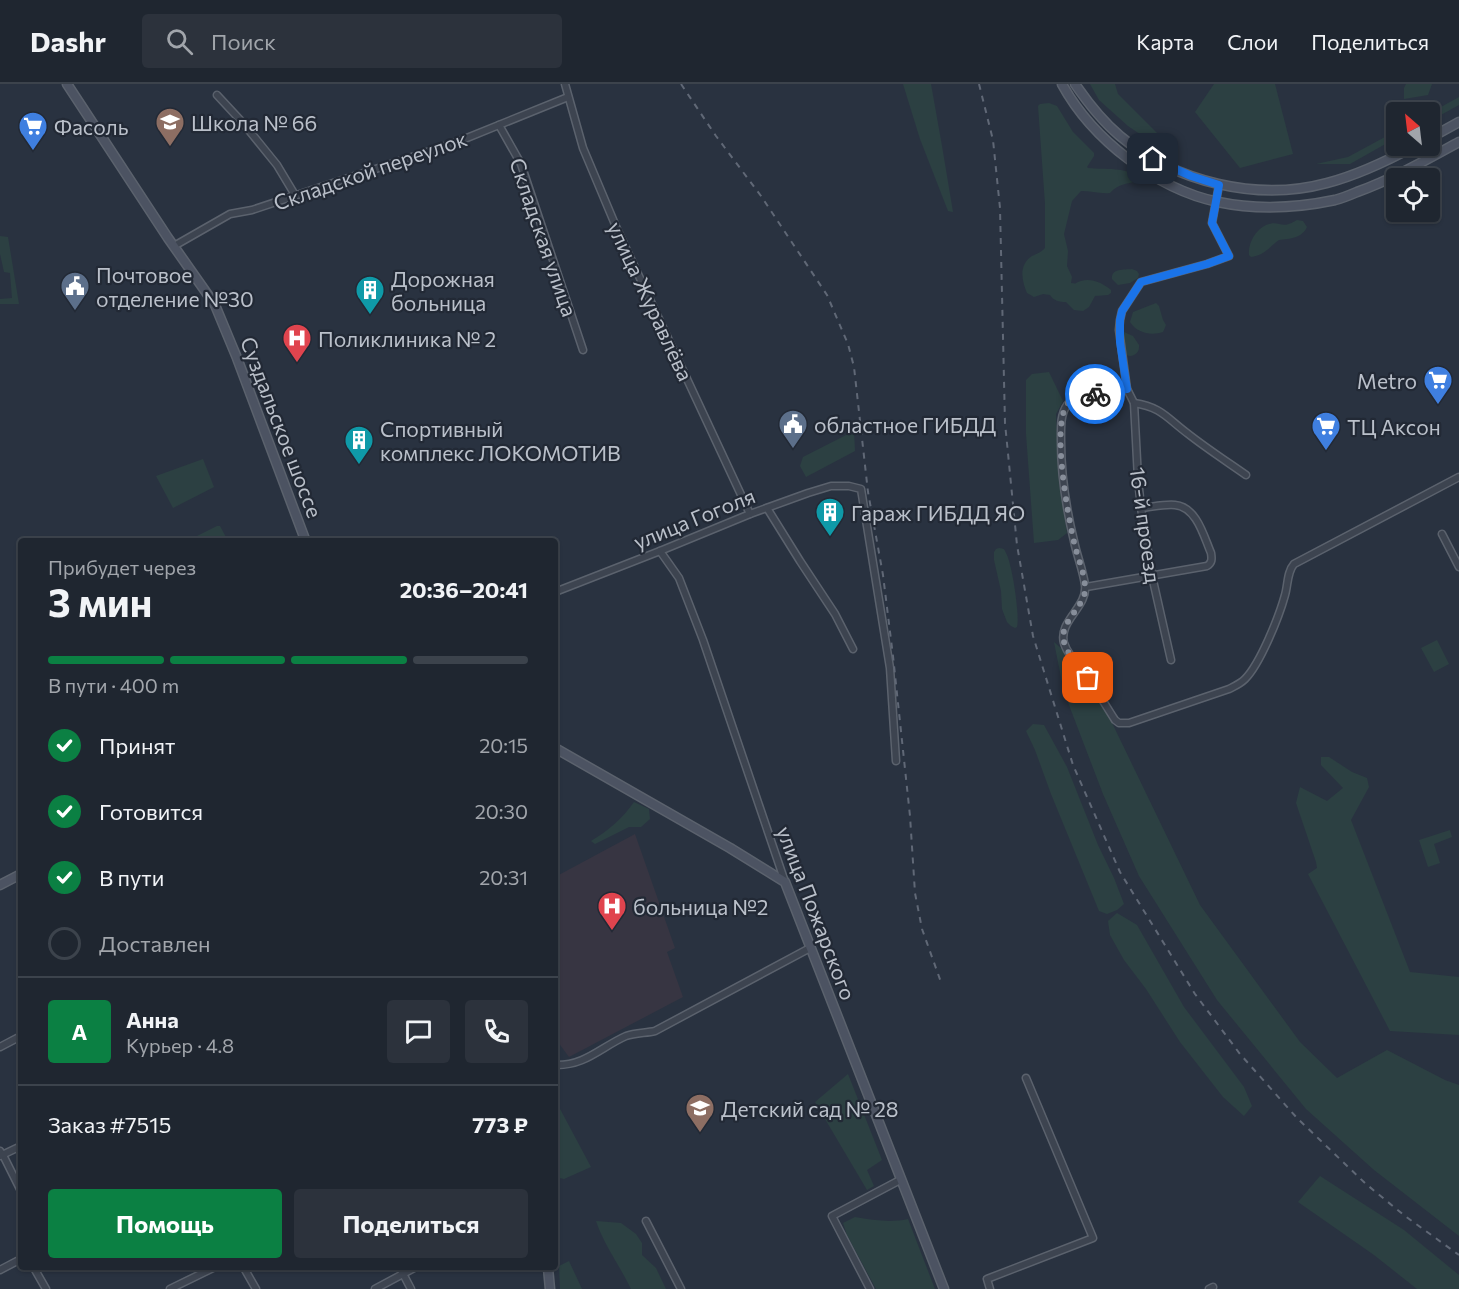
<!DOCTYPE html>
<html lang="ru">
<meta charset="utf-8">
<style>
body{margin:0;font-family:Commissioner,sans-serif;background:#2c323c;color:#f1f3f6;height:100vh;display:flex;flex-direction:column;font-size:22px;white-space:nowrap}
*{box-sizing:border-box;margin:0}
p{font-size:20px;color:#a1a5ab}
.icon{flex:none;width:33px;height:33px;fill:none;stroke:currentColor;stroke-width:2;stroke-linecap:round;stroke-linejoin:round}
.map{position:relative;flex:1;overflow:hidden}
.details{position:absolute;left:18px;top:454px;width:540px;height:732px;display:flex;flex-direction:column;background:#1f2630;border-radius:6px;box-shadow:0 2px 4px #0004,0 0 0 2px #3c434c}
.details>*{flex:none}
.needle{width:39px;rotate:332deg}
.controls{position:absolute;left:1386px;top:18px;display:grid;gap:12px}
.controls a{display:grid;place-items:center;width:54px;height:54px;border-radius:6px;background:#1f2630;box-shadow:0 2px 4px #0004,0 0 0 2px #3c434c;font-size:30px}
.pin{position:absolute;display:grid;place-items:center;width:51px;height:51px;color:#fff;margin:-26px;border-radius:12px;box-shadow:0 3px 9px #0006}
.courier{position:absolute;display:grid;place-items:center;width:60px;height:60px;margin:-30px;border:4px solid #1a73e8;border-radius:50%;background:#fff;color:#222;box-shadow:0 2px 8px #0007}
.overview em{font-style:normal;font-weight:700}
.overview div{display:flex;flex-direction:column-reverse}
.overview{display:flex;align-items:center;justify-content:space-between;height:102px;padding:0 30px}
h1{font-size:39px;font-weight:700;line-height:45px}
.bar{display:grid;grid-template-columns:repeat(4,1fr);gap:9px 6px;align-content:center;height:72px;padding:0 30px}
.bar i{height:8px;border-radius:4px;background:#3c434c}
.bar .on{background:#0b8043}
.bar p{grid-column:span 4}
.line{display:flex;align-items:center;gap:15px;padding:0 30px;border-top:2px solid #3c434c}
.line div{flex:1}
.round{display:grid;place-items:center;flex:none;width:63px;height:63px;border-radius:6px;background:#2c323c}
ol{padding:0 30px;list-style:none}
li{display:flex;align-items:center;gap:18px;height:66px}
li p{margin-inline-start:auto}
li .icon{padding:6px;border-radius:50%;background:#0b8043;color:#fff;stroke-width:4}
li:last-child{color:#a1a5ab}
li i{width:33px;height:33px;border:3px solid #3c434c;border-radius:50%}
.action{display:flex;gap:12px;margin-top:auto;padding:12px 30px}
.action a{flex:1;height:69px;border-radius:6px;background:#0b8043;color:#fff;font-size:24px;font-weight:700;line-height:69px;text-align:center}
.action a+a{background:#2c323c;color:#f1f3f6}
header{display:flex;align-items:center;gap:36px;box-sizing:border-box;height:84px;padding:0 30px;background:#1f2630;border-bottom:2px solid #3c434c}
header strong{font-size:28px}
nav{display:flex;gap:33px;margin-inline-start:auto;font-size:21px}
.search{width:420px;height:54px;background:#2c323c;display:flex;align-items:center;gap:15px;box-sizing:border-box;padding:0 21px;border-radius:6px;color:#a1a5ab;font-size:22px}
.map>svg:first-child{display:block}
.medical{fill:#373542}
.green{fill:#2c4042}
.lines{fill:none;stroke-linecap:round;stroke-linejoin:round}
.street-casing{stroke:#5b626d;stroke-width:9}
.secondary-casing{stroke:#5b626d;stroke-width:11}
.street{stroke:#3d4450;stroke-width:6}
.secondary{stroke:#4c5362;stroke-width:8}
.rail{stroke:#606876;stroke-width:2;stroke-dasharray:6 6;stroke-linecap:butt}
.done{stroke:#878e9a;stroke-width:6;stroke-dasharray:0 10.8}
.route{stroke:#1a73e8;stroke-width:8}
.labels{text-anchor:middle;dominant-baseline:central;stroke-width:4.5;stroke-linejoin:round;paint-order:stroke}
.poi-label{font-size:21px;fill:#bac0ca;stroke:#222935;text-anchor:start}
.street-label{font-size:21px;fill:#bac0ca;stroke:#222935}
</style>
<header>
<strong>Dashr</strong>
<div class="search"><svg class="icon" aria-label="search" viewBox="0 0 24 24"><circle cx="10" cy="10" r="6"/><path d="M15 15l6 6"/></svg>Поиск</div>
<nav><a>Карта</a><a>Слои</a><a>Поделиться</a></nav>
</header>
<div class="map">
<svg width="1459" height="1205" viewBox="0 0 1459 1205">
<rect width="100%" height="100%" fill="#293240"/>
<polygon class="medical" points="635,750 675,864 667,868 683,913 569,973 555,954 555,950 557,948 555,943 555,793"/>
<g class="green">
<polygon points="903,0 931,0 942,62 953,128 948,127 920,55"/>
<polygon points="1090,0 1115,0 1118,10 1157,49 1156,61 1128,42 1099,16"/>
<polygon points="1214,0 1275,0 1293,70 1240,84 1195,28"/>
<polygon points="1406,0 1432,0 1428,11 1404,15 1404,4"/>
<polygon points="1459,13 1459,21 1430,37 1430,29"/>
<path d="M1049,19L1057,22L1073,48L1094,69V72L1087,83L1088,84C1105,86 1127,82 1139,95L1138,97C1126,100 1118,100 1110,109C1100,110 1091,107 1081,107L1072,117L1064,150L1068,167L1067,182L1072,193L1071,199C1081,200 1071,200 1081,197C1092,194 1102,199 1111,206V209L1108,211L1095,212L1089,223L1083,227L1074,226L1066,218C1059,218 1054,217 1050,211L1043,210L1034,213L1027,209C1022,197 1018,181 1032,172C1038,169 1040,169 1045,164V120L1038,22L1040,20Z"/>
<polygon points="1396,47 1396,54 1350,80 1316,80 1348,73"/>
<path d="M1297,136L1303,137L1307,143C1302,154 1290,155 1279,156C1269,163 1265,171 1251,173L1249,171C1248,159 1256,144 1269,140C1281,137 1281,146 1297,136Z"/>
<polygon points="0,152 8,153 19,220 0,220 0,215 12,214 10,189 4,188 0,170"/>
<path d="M1132,185L1137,187L1139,190L1138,194L1130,199L1118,201L1112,195C1111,184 1124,186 1132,185Z"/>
<path d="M1156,219L1159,222L1163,236L1166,241L1163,248C1151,252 1137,249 1130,238L1133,228Z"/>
<path d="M1124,248L1133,252L1139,261C1140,269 1133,274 1126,271L1122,250Z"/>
<polygon points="1049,288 1063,317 1056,330 1059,398 1067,449 1058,456 1034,459 1026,350 1026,296 1032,290"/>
<polygon points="854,347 855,367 806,393 800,382 803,373"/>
<polygon points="203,375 214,403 173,424 156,392"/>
<polygon points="217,442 220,442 228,457 187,457"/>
<path d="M999,464C1004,465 1004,464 1006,469C1012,479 1020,532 1017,543L1015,544L1011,542L1007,538L1002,525L1001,507L994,476V468L996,465Z"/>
<polygon points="1437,556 1449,580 1434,588 1421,564"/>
<polygon points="1054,558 1087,587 1200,821 1300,958 1337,994 1387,966 1445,996 1459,1001 1459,1152 1374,1086 1306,1025 1217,916 1139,792 1103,710 1064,608"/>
<polygon points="1033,640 1044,641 1067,683 1098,761 1114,794 1124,820 1117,826 1107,830 1099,827 1051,710 1035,666 1026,647"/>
<polygon points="1321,673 1329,673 1352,688 1367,694 1369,703 1351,736 1410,888 1459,893 1459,951 1390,947 1308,790 1317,784 1316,778 1296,719 1300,703 1327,717 1343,704 1321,681"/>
<path d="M634,718L649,725L650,735L641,743H629L595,760L591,757C608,747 623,734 634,718Z"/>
<polygon points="1450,746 1452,753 1434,760 1440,779 1428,783 1419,756"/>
<polygon points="1117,829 1137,841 1184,923 1244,1003 1252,1022 1244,1032 1223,1013 1180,958 1146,905 1124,876 1110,851 1108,837"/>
<polygon points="848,990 882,1076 867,1086 874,1102 867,1106 815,1018"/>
<polygon points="559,1023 591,1083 564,1095 555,1093 555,1025"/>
<polygon points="1320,1092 1404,1146 1459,1191 1459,1205 1417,1205 1374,1171 1298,1118"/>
<path d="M855,1133C873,1136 890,1139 908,1135L935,1205H876L847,1151L843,1139Z"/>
<path d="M596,1137L621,1139L636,1150L642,1159V1171L656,1184L666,1205H631C620,1182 604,1161 596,1137Z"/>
<polygon points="569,1177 582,1205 560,1205 559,1182"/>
</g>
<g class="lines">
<g class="street-casing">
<g id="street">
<polyline points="565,0 583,64 617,145 750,430"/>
<polyline points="217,11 243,39 277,81 295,111"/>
<polyline points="499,41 521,80 583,266"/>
<polyline points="174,162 230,130 252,126 457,58 568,13"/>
<path d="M1127,305C1113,308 1075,308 1067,321C1060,331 1061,345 1061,357C1061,391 1066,424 1074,457C1077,472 1083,486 1085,501C1088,523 1058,537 1064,559C1068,572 1080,583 1088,593C1097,607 1106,622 1115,636L1119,639H1129L1229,605C1235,602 1240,600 1245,595C1260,580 1279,533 1285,511C1288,501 1287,488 1294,480L1459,393"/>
<path d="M1134,319C1161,323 1167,334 1187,349C1206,364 1226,377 1246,391"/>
<polyline points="767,424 800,477 835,530 853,565"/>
<polyline points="1442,450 1459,483"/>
<polyline points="660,467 679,494 703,556 785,798"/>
<path d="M1086,503L1207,482C1212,479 1212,475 1211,469C1204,453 1197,423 1175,421C1164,420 1152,423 1141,424"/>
<polyline points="555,508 660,467 750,430 808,409 831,402 849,402 861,405 890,584 896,677"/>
<polyline points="1171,576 1152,492 1141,424 1138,395 1134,319 1127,305 1119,246 1120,236 1122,227 1141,198 1207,180 1229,172 1212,139 1219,101"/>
<polyline points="0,963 21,952"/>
<path d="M555,981C585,982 601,963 626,952C635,949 646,949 655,947L810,864"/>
<polyline points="0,1067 3,1071 21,1107"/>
<polyline points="0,1072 21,1062"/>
<polyline points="646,1137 681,1205"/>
<polyline points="34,1184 46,1205"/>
<polyline points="244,1184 256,1205"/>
<polyline points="400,1184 411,1205"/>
<polyline points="0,1186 21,1175"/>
<polyline points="170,1205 213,1184"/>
<polyline points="375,1205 414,1184"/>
<polyline points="870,1205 832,1132 900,1096"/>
<polyline points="990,1205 987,1195 1093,1154 1026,994"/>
<polyline points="1209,1205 1213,1203"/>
</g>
</g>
<g class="secondary-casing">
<g id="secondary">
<polyline points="67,0 168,154 215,221 237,274 306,458"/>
<path d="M1062,0C1092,55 1156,105 1218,118C1256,126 1297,124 1335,116C1343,114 1350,111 1357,108C1393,95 1426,76 1459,58"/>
<path d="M1075,0C1088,19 1102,37 1120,52C1175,98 1257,118 1327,99C1358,91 1387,77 1415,62"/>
<polyline points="1430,54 1459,38"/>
<polyline points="555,664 730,764 785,798 944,1205"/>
<polyline points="0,801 21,790"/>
<polyline points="548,1184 550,1205"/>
</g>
</g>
<use href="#street" class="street"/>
<use href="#secondary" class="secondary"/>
<g class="rail">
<polyline points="681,0 716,52 761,112 827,211 848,260 854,283 868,408 883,491 893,572 910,732 915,809 922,845 942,901"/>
<polyline points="979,0 993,56 1000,124 1005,339 1017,461 1033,552 1073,681 1120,788 1195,910 1240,970 1297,1034 1366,1100 1405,1132 1459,1171"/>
</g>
</g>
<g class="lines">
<path class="done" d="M1088,594C1079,582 1059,563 1064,547C1066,539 1073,530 1078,523C1082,517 1086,510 1085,502C1084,487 1077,472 1074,458C1068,431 1050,337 1069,318C1076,312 1087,311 1095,310"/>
<polyline class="route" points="1095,310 1127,305 1120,258 1120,236 1122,227 1141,198 1207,180 1229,172 1212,139 1219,101 1191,92 1153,75"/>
</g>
<defs>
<g id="school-pin" transform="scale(1.5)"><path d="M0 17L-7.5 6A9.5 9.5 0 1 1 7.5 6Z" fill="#8d6e63" stroke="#222935"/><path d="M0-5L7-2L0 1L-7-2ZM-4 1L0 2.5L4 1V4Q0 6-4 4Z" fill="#fff"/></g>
<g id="supermarket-pin" transform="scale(1.5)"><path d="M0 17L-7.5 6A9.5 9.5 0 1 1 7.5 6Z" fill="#3f7fe0" stroke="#222935"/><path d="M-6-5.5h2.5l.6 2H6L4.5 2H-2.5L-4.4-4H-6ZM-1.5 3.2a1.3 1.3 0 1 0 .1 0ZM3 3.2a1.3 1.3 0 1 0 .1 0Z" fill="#fff"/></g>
<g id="civic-pin" transform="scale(1.5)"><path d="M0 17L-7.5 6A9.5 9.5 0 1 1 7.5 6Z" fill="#5c6f8a" stroke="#222935"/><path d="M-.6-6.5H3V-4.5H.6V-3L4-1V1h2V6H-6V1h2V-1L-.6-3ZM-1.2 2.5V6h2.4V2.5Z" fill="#fff"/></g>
<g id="building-pin" transform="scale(1.5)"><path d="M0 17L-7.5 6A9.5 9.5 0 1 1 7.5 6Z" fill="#0f9aa8" stroke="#222935"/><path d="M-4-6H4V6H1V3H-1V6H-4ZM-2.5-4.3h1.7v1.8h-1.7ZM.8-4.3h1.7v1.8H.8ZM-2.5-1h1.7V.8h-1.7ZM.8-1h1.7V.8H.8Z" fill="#fff"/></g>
<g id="hospital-pin" transform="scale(1.5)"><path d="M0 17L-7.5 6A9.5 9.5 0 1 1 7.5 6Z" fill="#e0444e" stroke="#222935"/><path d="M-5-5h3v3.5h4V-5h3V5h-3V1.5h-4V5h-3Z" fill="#fff"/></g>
</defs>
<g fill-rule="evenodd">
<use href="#school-pin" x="170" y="38"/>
<use href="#supermarket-pin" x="33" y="42"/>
<use href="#civic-pin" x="75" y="202"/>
<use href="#building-pin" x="370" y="206"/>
<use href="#hospital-pin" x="297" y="254"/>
<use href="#supermarket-pin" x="1438" y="296"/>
<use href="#civic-pin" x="793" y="340"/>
<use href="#supermarket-pin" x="1326" y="342"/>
<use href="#building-pin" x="359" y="356"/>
<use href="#building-pin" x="830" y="428"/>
<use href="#hospital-pin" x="612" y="822"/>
<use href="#school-pin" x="700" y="1024"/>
</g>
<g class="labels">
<g class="poi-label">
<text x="191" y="38">Школа № 66</text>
<text x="54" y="42">Фасоль</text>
<text x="96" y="190">Почтовое<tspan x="96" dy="24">отделение №30</tspan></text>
<text x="391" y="194">Дорожная<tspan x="391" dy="24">больница</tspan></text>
<text x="318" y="254">Поликлиника № 2</text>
<text x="1417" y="296" text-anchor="end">Metro</text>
<text x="814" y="340">областное ГИБДД</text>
<text x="1347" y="342">ТЦ Аксон</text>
<text x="380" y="344">Спортивный<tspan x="380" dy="24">комплекс ЛОКОМОТИВ</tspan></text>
<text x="851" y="428">Гараж ГИБДД ЯО</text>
<text x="633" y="822">больница №2</text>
<text x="721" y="1024">Детский сад № 28</text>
</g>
<g class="street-label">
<text transform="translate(370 86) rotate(-19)">Складской переулок</text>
<text transform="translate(544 153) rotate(71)">Складская улица</text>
<text transform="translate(651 217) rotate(65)">улица Журавлёва</text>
<text transform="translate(282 343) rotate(69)">Суздальское шоссе</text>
<text transform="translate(694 434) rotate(-22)">улица Гоголя</text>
<text transform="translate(1146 441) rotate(82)">16-й проезд</text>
<text transform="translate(817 829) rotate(69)">улица Пожарского</text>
</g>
</g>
</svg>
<div class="controls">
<a><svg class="needle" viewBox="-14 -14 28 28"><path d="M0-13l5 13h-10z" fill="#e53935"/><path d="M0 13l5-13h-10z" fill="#a1a5ab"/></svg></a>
<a><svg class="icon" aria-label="locate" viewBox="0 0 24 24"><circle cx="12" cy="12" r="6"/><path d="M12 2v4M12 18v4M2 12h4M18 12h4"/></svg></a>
</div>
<div class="pin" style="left:1088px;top:594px;background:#ea580c"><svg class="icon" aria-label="bag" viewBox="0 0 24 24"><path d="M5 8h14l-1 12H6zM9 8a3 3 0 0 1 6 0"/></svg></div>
<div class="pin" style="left:1153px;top:75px;background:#1f2937"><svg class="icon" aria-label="home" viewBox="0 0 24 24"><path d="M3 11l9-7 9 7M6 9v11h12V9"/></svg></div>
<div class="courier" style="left:1095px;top:310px"><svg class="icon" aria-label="bike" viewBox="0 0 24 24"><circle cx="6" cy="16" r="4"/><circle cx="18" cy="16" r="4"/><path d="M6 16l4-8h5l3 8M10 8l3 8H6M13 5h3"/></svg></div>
<section class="details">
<div class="overview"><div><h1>3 мин</h1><p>Прибудет через</p></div><em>20:36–20:41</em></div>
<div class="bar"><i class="on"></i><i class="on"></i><i class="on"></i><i></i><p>В пути · 400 m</p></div>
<ol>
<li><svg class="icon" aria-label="check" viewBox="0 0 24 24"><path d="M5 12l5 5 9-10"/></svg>Принят<p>20:15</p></li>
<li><svg class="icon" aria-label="check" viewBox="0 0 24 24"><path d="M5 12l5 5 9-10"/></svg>Готовится<p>20:30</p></li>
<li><svg class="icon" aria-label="check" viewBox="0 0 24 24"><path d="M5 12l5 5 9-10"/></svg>В пути<p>20:31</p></li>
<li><i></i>Доставлен</li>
</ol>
<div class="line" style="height:108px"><b class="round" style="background:#0b8043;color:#fff">А</b><div><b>Анна</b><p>Курьер · 4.8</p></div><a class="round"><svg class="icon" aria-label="chat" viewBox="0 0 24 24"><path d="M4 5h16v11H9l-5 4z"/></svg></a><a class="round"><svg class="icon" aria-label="phone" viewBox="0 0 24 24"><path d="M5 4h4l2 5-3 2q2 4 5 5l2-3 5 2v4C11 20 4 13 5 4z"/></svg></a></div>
<div class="line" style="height:78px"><div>Заказ #7515</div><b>773 ₽</b></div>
<div class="action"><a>Помощь</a><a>Поделиться</a></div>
</section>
</div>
